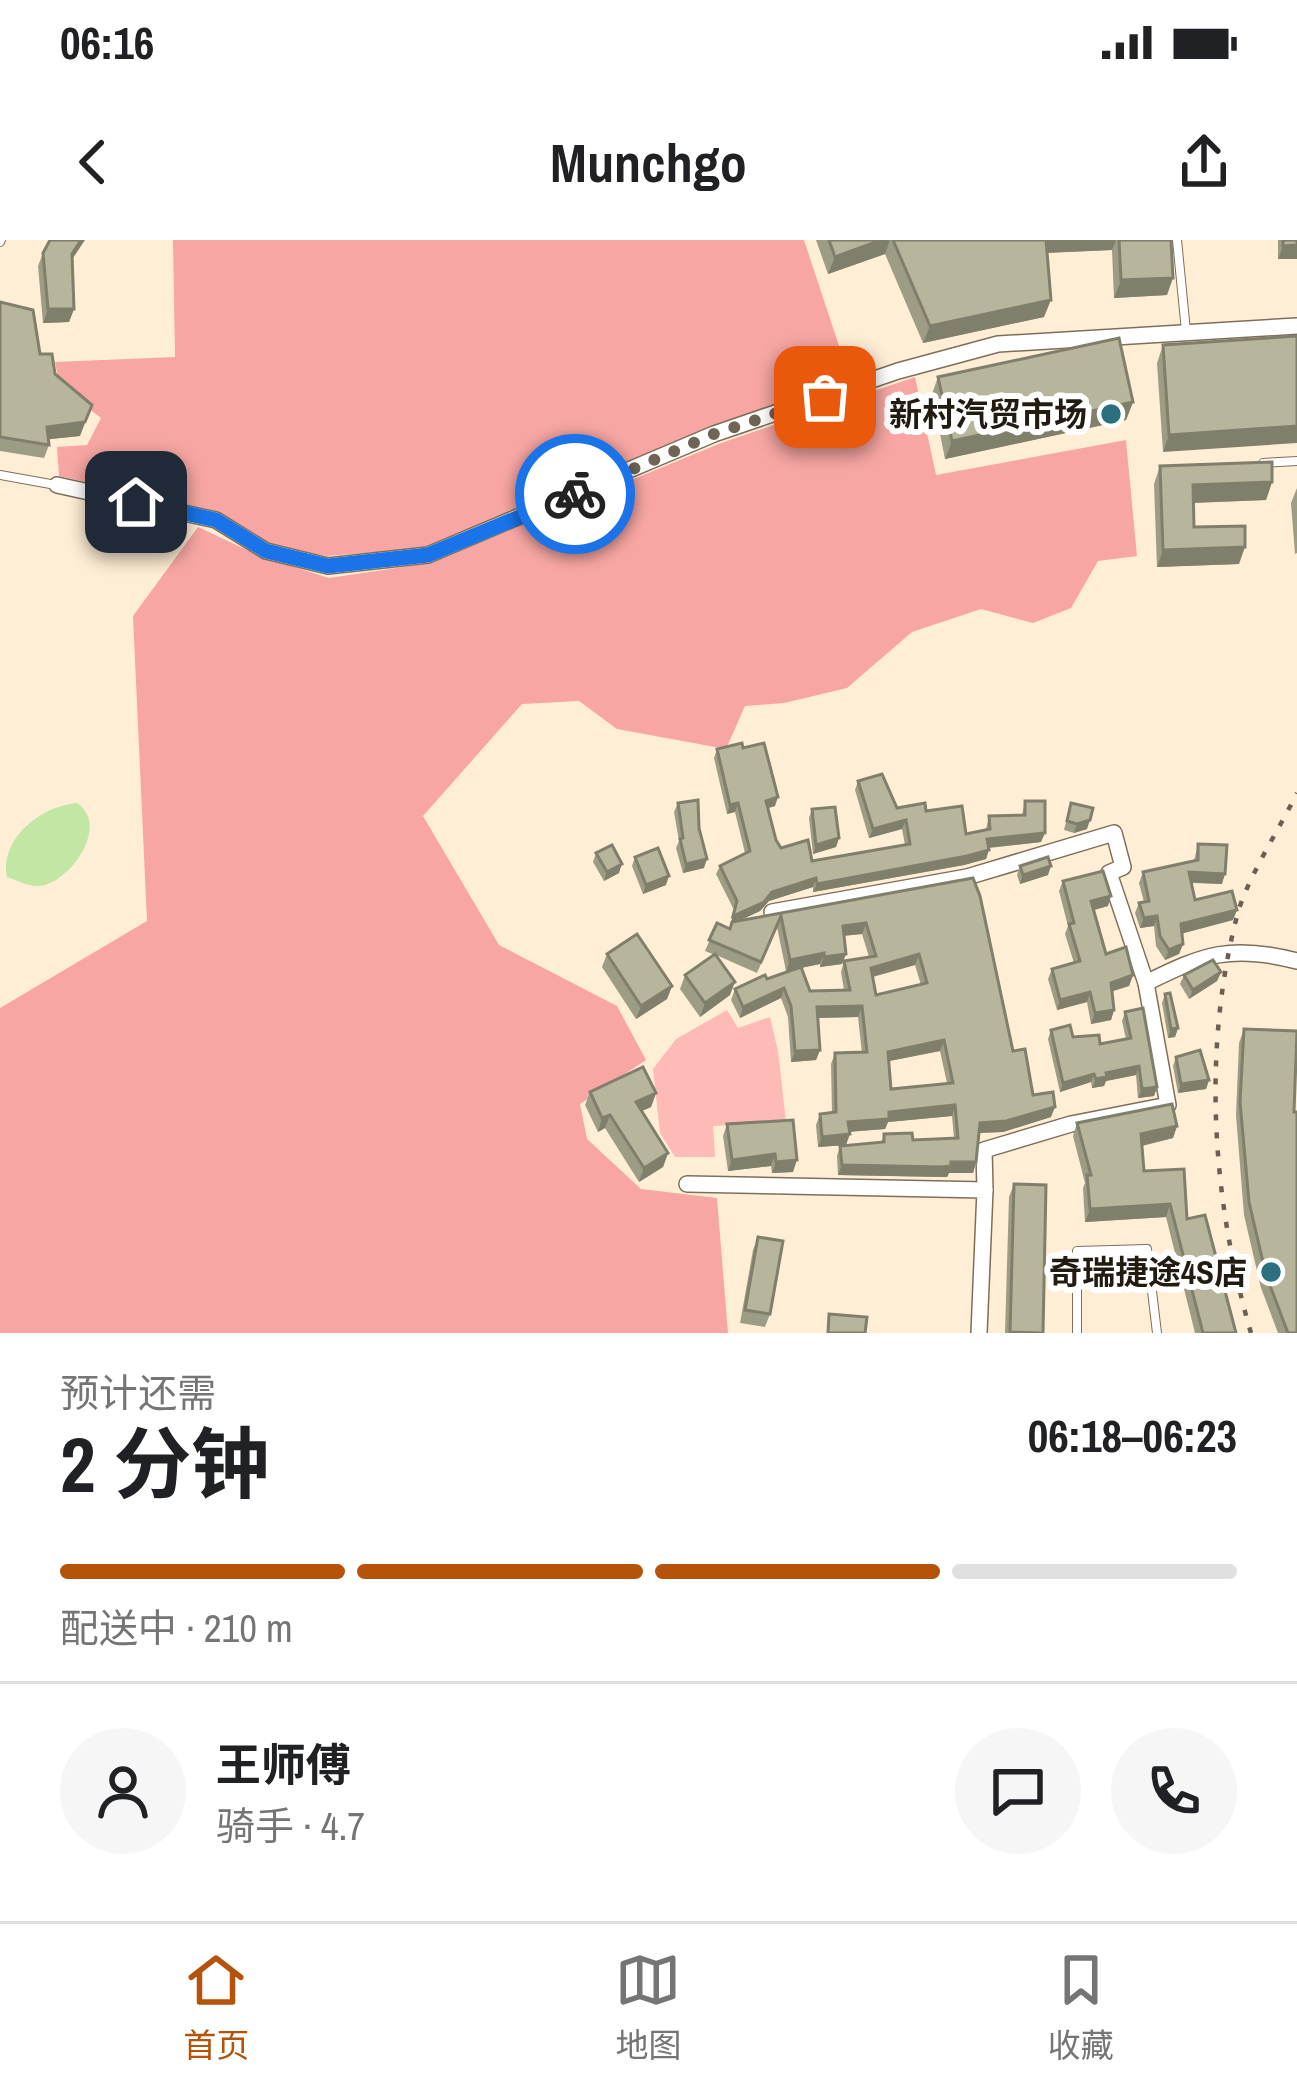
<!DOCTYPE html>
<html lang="zh">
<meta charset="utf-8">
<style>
body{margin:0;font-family:"Archivo Narrow","Noto Sans SC",sans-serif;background:#f6f6f6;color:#202124;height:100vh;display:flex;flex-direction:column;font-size:45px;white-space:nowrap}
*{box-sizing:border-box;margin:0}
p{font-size:39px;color:#757577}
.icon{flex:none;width:66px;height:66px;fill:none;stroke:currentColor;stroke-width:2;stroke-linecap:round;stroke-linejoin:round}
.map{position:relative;height:1093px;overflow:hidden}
.side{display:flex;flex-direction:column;background:#fff;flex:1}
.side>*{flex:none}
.pin{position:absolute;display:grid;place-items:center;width:102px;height:102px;color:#fff;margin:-51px;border-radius:24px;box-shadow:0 6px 18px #0006}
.courier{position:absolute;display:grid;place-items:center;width:120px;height:120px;margin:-60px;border:9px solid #1a73e8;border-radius:50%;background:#fff;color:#222;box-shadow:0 3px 15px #0007}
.headline em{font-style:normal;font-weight:700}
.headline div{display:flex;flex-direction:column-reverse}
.headline{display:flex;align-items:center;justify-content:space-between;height:204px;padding:0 60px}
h1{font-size:78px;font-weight:700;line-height:90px}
.bar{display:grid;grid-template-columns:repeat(4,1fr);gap:18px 12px;align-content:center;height:144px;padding:0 60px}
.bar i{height:15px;border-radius:9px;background:#e0e0e0}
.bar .active{background:#b45309}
.bar p{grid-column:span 4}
.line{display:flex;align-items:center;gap:30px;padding:0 60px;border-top:3px solid #e0e0e0}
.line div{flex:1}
.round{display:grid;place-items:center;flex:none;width:126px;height:126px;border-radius:63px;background:#f6f6f6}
.status{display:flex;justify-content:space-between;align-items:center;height:84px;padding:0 60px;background:#fff;direction:ltr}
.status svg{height:33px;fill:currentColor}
header{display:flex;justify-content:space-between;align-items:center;height:156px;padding:0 60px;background:#fff;font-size:54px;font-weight:700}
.dock{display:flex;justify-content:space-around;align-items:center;height:168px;border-top:3px solid #e0e0e0;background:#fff;font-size:33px;color:#757577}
.dock a{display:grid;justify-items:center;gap:6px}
.dock .active{color:#b45309}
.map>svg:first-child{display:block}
.green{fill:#febab7}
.forest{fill:#f7a6a3}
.water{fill:#c2e7a4}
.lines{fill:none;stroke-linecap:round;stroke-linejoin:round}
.service-casing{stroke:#7e6f5a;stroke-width:10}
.minor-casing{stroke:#7e6f5a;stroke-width:18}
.service{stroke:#fff;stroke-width:8}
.minor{stroke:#fff;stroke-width:15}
.rail{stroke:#695f52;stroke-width:4.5;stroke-dasharray:6 12;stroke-linecap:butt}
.wall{fill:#9d9c85;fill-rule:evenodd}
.shaded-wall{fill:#807f6c}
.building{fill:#b7b59b;stroke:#807f6c;stroke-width:3;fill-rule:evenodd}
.done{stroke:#6f6557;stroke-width:12;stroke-dasharray:0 21.6}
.route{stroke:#1a73e8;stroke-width:15}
.poi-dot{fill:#2a707f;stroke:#fff;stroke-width:4.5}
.labels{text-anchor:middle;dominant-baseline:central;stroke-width:12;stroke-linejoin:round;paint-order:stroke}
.poi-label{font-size:33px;font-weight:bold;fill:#211b12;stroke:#fff;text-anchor:end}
</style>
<div class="status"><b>06:16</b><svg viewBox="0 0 49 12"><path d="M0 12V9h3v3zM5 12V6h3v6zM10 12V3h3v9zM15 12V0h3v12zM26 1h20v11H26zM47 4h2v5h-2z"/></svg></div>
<header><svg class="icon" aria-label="back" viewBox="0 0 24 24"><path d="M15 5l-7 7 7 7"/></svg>Munchgo<svg class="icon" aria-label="share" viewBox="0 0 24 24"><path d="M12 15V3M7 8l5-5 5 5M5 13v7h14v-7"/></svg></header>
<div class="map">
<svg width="1297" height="1093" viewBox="0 0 1297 1093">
<rect width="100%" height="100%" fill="#ffeed6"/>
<polygon class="green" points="727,770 738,788 770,777 778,811 786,882 713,886 715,917 675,917 660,893 653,829 676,799"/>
<g class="forest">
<polygon points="173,0 804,0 849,136 428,308 327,316 265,304 208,269 59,236 57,207 87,205 101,178 60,147 55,122 175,117"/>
<polygon points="915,137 936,235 1126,200 1137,316 1098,321 1071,368 1033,383 981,369 912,392 847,448 784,463 745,466 726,509 617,489 579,461 522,464 423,576 499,705 617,766 646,820 580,864 587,899 641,949 717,958 728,1093 0,1093 0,768 147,681 133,376 198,287 260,316 329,338 430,323 721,203"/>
</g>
<path class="water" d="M77,563C109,584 74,637 45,645C32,649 19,641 7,637C0,597 42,566 77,563Z"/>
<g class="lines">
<g class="service-casing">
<g id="service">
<polyline points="1177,0 1186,91"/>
<polyline points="0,2 1,0"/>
<polyline points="1263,223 1297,221"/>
<polyline points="0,235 56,245"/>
<polyline points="1077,1093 1077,1011 1147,1009 1157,1093"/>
</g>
</g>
<g class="minor-casing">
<g id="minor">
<polyline points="57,245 216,280 266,311 328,326 428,315 714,194 898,131 998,104 1297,86"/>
<polyline points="772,672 967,637 1114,593 1123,627 1109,633 1146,743 1168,865 1071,884 984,910 985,950"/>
<path d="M1146,743C1204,714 1232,704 1297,721"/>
<polyline points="687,944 985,950 979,1093"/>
</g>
</g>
<use href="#service" class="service"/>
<use href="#minor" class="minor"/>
<path class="rail" d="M1251,1093C1212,960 1202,811 1237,676C1246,640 1280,588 1297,553"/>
</g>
<g class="wall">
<polygon points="816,0 1171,0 1167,55 1114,58 1112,10 1047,13 1044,77 923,103 885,14 828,34"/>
<rect x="1278" y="0" width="19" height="19"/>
<polygon points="43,13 74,69 69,82 43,83 38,26"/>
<polygon points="0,62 55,134 80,196 48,199 49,205 44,218 0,211"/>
<polygon points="1297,96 1163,212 1157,123 1163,105"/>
<polygon points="938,137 1133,162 1126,180 945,219 932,154"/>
<polygon points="1160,226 1272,242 1266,260 1193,263 1194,287 1239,324 1157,327 1154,244"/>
<polygon points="1297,248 1297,313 1295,314 1291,263"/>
<path d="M743,508L775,566L767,568L776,600L781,608L812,621L905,605L902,589L869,598L855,550L858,541L897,568L926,571L966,594L986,589L989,576L1022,575L1025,561L1041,602L989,608L986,619L964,625L813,652V647L769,661L760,671L741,680L973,638L1013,811L1033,855L1051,877L1003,892L979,893L976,922L973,933H949L947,937H937L838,935L837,916L840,906L881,903L884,894L913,900L954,898L952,876L888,882L885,889L849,892L846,905L818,907L816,885L820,874L832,873L831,824L835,813H862L858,777L818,778L820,810L816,820L791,822L788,777L781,758L740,778L731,760L735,749L795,729L786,731L777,687L757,733L716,715L730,755L700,777L680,749L685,735L715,715L705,711L717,683L730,689L734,670L716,634L720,626L745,613L735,572L727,574L714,518L717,509ZM862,694L869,717L844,721L841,732L844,750L810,751L801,728L820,724V727L842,724L846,714L844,696ZM915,725L921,745L876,755L873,737ZM940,811L947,843L891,849L889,821Z"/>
<polygon points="678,563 699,588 704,628 683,633 676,608 679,601 674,572"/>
<polygon points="1071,563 1087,589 1074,593 1064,590"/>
<polygon points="812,569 839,598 836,607 813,614 809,578"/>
<polygon points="1198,604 1222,644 1191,643 1195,660 1233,680 1182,693 1183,704 1179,714 1165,720 1156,706 1154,686 1140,688 1135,673 1139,663 1144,662 1139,643 1143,632 1194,621"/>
<polygon points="596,613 619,633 604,641 593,622"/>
<polygon points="635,617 666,645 643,654 632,626"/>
<polygon points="1020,626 1048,635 1020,644 1017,635"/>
<polygon points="1063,641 1108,666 1093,670 1106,714 1133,735 1129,746 1112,751 1114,770 1111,780 1091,784 1087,762 1057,770 1048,739 1052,729 1074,723 1065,694 1068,686 1059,651"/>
<polygon points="607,714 672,746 667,759 636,779 602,727"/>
<polygon points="1221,732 1217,741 1189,759 1180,744 1184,735"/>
<polygon points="1165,754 1178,788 1175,797 1168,798 1162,763"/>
<polygon points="1125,772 1157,847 1154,856 1138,858 1136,835 1106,841 1104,846 1092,848 1091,842 1060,852 1048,799 1051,790 1100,804 1126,799 1122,781"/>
<polygon points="1244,789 1294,872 1297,1093 1278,1093 1261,1048 1244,975 1236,875 1239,803"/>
<polygon points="1176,817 1209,840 1206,849 1178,853 1173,826"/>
<polygon points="590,852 656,853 651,867 641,871 668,913 663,927 639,942 605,888 598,892 585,865"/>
<polygon points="793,880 793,932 772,933 771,926 728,931 723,896 727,884"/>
<polygon points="1077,883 1177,886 1173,898 1142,906 1144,931 1187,979 1236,1093 1195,1093 1166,977 1085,982 1083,948 1085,943 1073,896"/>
<polygon points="1014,944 1043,1093 1005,1093 1009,957"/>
<polygon points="758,997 770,1074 765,1087 740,1083 753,1010"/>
</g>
<g class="shaded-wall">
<polygon points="81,0 85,0 67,27 72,14"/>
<polygon points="881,0 890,0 885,14 828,34 835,17"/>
<polygon points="1045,0 1116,0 1112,10 1040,13"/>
<polygon points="1297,5 1297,19 1278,19 1283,6"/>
<polygon points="1173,38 1167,55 1114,58 1121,40"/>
<polygon points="1051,60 1044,77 923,103 930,86"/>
<polygon points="48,69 74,69 69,82 43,83"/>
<polygon points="1133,162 1126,180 945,219 952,201"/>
<polygon points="92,165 80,196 42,200 47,187"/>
<polygon points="1297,186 1297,203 1163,212 1169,195"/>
<polygon points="1272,242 1266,260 1186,263 1193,245"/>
<polygon points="1245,307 1239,324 1157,327 1163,310"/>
<polygon points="778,557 775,566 762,570 766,561"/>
<polygon points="738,563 735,572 727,574 730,565"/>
<polygon points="906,580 902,589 869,598 873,589"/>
<polygon points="1090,580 1087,589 1074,593 1077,584"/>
<polygon points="1045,593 1041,602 984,608 987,599"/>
<polygon points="839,598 836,607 813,614 816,605"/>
<polygon points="989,610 986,619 964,625 813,652 817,644"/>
<polygon points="707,619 704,628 683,633 686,624"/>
<polygon points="622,624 619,633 604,641 607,632"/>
<polygon points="1051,626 1048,635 1020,644 1023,635"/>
<polygon points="1189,632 1225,634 1222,644 1185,642"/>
<polygon points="669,636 666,645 643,654 646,645"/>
<polygon points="816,638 813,647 769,661 760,671 730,685 733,676 772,652"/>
<polygon points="1111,656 1108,666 1087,672 1091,661"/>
<polygon points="1237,670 1233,680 1177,695 1181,684"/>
<polygon points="1157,676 1154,686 1140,688 1144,678"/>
<polygon points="866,683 862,694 839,696 843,686"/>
<polygon points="1183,704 1179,714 1165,720 1169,710"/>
<polygon points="824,713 820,724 786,731 790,720"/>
<polygon points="846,714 842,724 820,727 824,717"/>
<polygon points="919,714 915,725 867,738 871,728"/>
<polygon points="1221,732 1217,741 1189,759 1193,750"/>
<polygon points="1133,735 1129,746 1107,753 1111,743"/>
<polygon points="735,742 730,755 700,777 705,763"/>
<polygon points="672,746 667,759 636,779 641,766"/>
<polygon points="784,748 781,758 740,778 743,767"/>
<polygon points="1090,752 1087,762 1057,770 1060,760"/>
<polygon points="862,766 858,777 813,778 817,767"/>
<polygon points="1114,770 1111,780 1091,784 1095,773"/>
<polygon points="1178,788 1175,797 1168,798 1171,789"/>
<polygon points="944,800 940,811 884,822 888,812"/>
<polygon points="820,810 816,820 791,822 795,811"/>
<polygon points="1139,826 1136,835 1106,841 1104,846 1092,848 1096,839 1106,833"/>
<polygon points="1094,834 1091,842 1060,852 1063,843"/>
<polygon points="1209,840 1206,849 1178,853 1181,844"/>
<polygon points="1157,847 1154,856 1138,858 1142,849"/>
<polygon points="656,853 651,867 631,876 636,862"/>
<polygon points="955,865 952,876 888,882 885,889 844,892 848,882 889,872"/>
<polygon points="1055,867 1051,877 1003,892 976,893 980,883"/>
<polygon points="610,875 605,888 598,892 602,878"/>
<polygon points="1177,886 1173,898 1136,907 1141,894"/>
<polygon points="850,894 846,905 818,907 822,897"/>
<polygon points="668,913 663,927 639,942 644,928"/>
<polygon points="775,914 771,926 728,931 732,920"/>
<polygon points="797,920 793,932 772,933 776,922"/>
<polygon points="976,922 973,933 949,933 947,937 838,935 842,925"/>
<polygon points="1170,964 1166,977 1085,982 1090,969"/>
</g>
<g class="building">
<polygon points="50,0 81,0 72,14 74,69 48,69 43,13"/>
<polygon points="829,0 881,0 835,17"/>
<polygon points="893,0 1046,0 1051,60 930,86"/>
<polygon points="1119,0 1171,0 1173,38 1121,40"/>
<polygon points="1283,0 1297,0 1297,5 1283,6"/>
<polygon points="0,62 33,70 40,114 52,114 55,134 92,165 85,182 47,187 49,205 0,197"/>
<polygon points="1297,96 1297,186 1169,195 1163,105"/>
<polygon points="1119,98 1133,162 952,201 938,137"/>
<polygon points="1272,222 1272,242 1193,245 1194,287 1245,286 1245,307 1163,310 1160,226"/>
<polygon points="742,503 743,508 764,503 778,557 766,561 776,600 781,608 808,600 812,621 910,604 906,580 873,589 858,541 882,534 897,568 925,563 926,571 962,566 966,594 990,589 989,576 1025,575 1025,561 1045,561 1045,593 987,599 989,610 967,616 817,644 816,638 772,652 764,662 733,676 737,661 720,626 750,611 738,563 730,565 717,509"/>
<polygon points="698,560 699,588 707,619 686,624 680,599 683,598 678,563"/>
<polygon points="1071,563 1093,568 1090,580 1077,584 1067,581"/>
<polygon points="835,567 839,598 816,605 812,569"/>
<polygon points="1198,604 1227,605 1225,634 1189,632 1195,660 1232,651 1237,670 1181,684 1183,704 1169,710 1160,696 1157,676 1144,678 1139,663 1149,661 1143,632 1198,620"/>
<polygon points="612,605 622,624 607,632 596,613"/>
<polygon points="658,608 669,636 646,645 635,617"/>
<polygon points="1048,617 1051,626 1023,635 1020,626"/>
<polygon points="1103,631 1111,656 1091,661 1106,714 1126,707 1133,735 1111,743 1114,770 1095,773 1090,752 1060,760 1052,729 1080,721 1069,684 1074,683 1063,641"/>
<path d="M973,638L980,656L1013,811L1025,809L1033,855L1053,852L1055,867L1006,881L980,883L976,922H951V926L941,927L842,925L840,906L884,902V894L912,893L913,900L958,898L955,865L889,872V879L848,882L850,894L822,897L820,874L836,872L835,813L867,812L862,766L817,767L820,810L795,811L791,766L784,748L743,767L735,749L765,735L767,739L801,727L810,751L850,750L844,721L876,716L866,683L843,686L846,714L824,717V713L790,720L781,676L761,722L709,700L717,683L730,689L732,682ZM919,714L927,743L876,755L871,728ZM944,800L953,843L891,849L888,812Z"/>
<polygon points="637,694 672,746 641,766 607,714"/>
<polygon points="715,714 735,742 705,763 685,735"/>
<polygon points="1213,720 1221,732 1193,750 1184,735"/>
<polygon points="1170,753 1178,788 1171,789 1165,754"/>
<polygon points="1143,768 1157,847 1142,849 1139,826 1106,833 1107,837 1096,839 1094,834 1063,843 1051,790 1070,785 1073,797 1099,795 1100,804 1131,798 1125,772"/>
<polygon points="1244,789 1297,791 1294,872 1297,872 1297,1093 1288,1093 1266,1035 1249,962 1240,862"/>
<polygon points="1200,810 1209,840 1181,844 1176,817"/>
<polygon points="643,827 656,853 636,862 668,913 644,928 610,875 602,878 590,852"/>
<polygon points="1172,864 1177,886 1141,894 1144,931 1184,929 1187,979 1205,975 1236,1093 1203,1093 1170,964 1090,969 1087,935 1091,935 1077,883"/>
<polygon points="793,880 797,920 776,922 775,914 732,920 727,884"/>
<polygon points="1014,944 1046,945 1043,1093 1010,1092"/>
<polygon points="758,997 783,1001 770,1074 745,1070"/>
<polygon points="829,1074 867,1077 865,1093 828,1093"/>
</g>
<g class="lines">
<polyline class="done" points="575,254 714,194 825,157"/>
<polyline class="route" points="136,262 216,280 266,311 328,326 428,315 575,254"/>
</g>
<g class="poi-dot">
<circle cx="1111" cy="174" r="12"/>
<circle cx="1271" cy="1032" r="12"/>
</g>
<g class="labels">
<g class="poi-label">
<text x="1087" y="174">新村汽贸市场</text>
<text x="1247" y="1032">奇瑞捷途4S店</text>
</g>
</g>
</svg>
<div class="pin" style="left:825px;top:157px;background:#ea580c"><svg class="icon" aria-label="bag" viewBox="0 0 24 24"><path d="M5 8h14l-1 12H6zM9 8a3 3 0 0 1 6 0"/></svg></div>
<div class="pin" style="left:136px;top:262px;background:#1f2937"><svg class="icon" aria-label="home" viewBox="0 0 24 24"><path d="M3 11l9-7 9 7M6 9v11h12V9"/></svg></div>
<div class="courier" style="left:575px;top:254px"><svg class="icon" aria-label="bike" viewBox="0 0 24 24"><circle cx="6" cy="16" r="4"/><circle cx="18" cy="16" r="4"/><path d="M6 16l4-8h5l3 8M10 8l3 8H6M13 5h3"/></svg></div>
</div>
<section class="side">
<div class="headline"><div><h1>2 分钟</h1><p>预计还需</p></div><em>06:18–06:23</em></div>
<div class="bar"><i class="active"></i><i class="active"></i><i class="active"></i><i></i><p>配送中 · 210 m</p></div>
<div class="line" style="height:216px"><a class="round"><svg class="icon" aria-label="person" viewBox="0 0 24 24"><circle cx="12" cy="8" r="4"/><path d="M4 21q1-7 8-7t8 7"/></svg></a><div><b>王师傅</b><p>骑手 · 4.7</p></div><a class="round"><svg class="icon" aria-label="chat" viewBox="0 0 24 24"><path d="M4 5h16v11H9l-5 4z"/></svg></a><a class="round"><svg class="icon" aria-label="phone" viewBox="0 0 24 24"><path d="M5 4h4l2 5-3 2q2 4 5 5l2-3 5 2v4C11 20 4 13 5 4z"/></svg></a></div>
</section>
<nav class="dock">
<a class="active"><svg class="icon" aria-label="home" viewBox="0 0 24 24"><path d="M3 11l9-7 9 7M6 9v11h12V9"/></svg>首页</a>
<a><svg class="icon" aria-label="map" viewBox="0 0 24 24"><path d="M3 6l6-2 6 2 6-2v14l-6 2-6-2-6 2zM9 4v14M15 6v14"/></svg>地图</a>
<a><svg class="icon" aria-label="saved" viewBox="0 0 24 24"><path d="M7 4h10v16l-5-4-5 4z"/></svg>收藏</a>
</nav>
